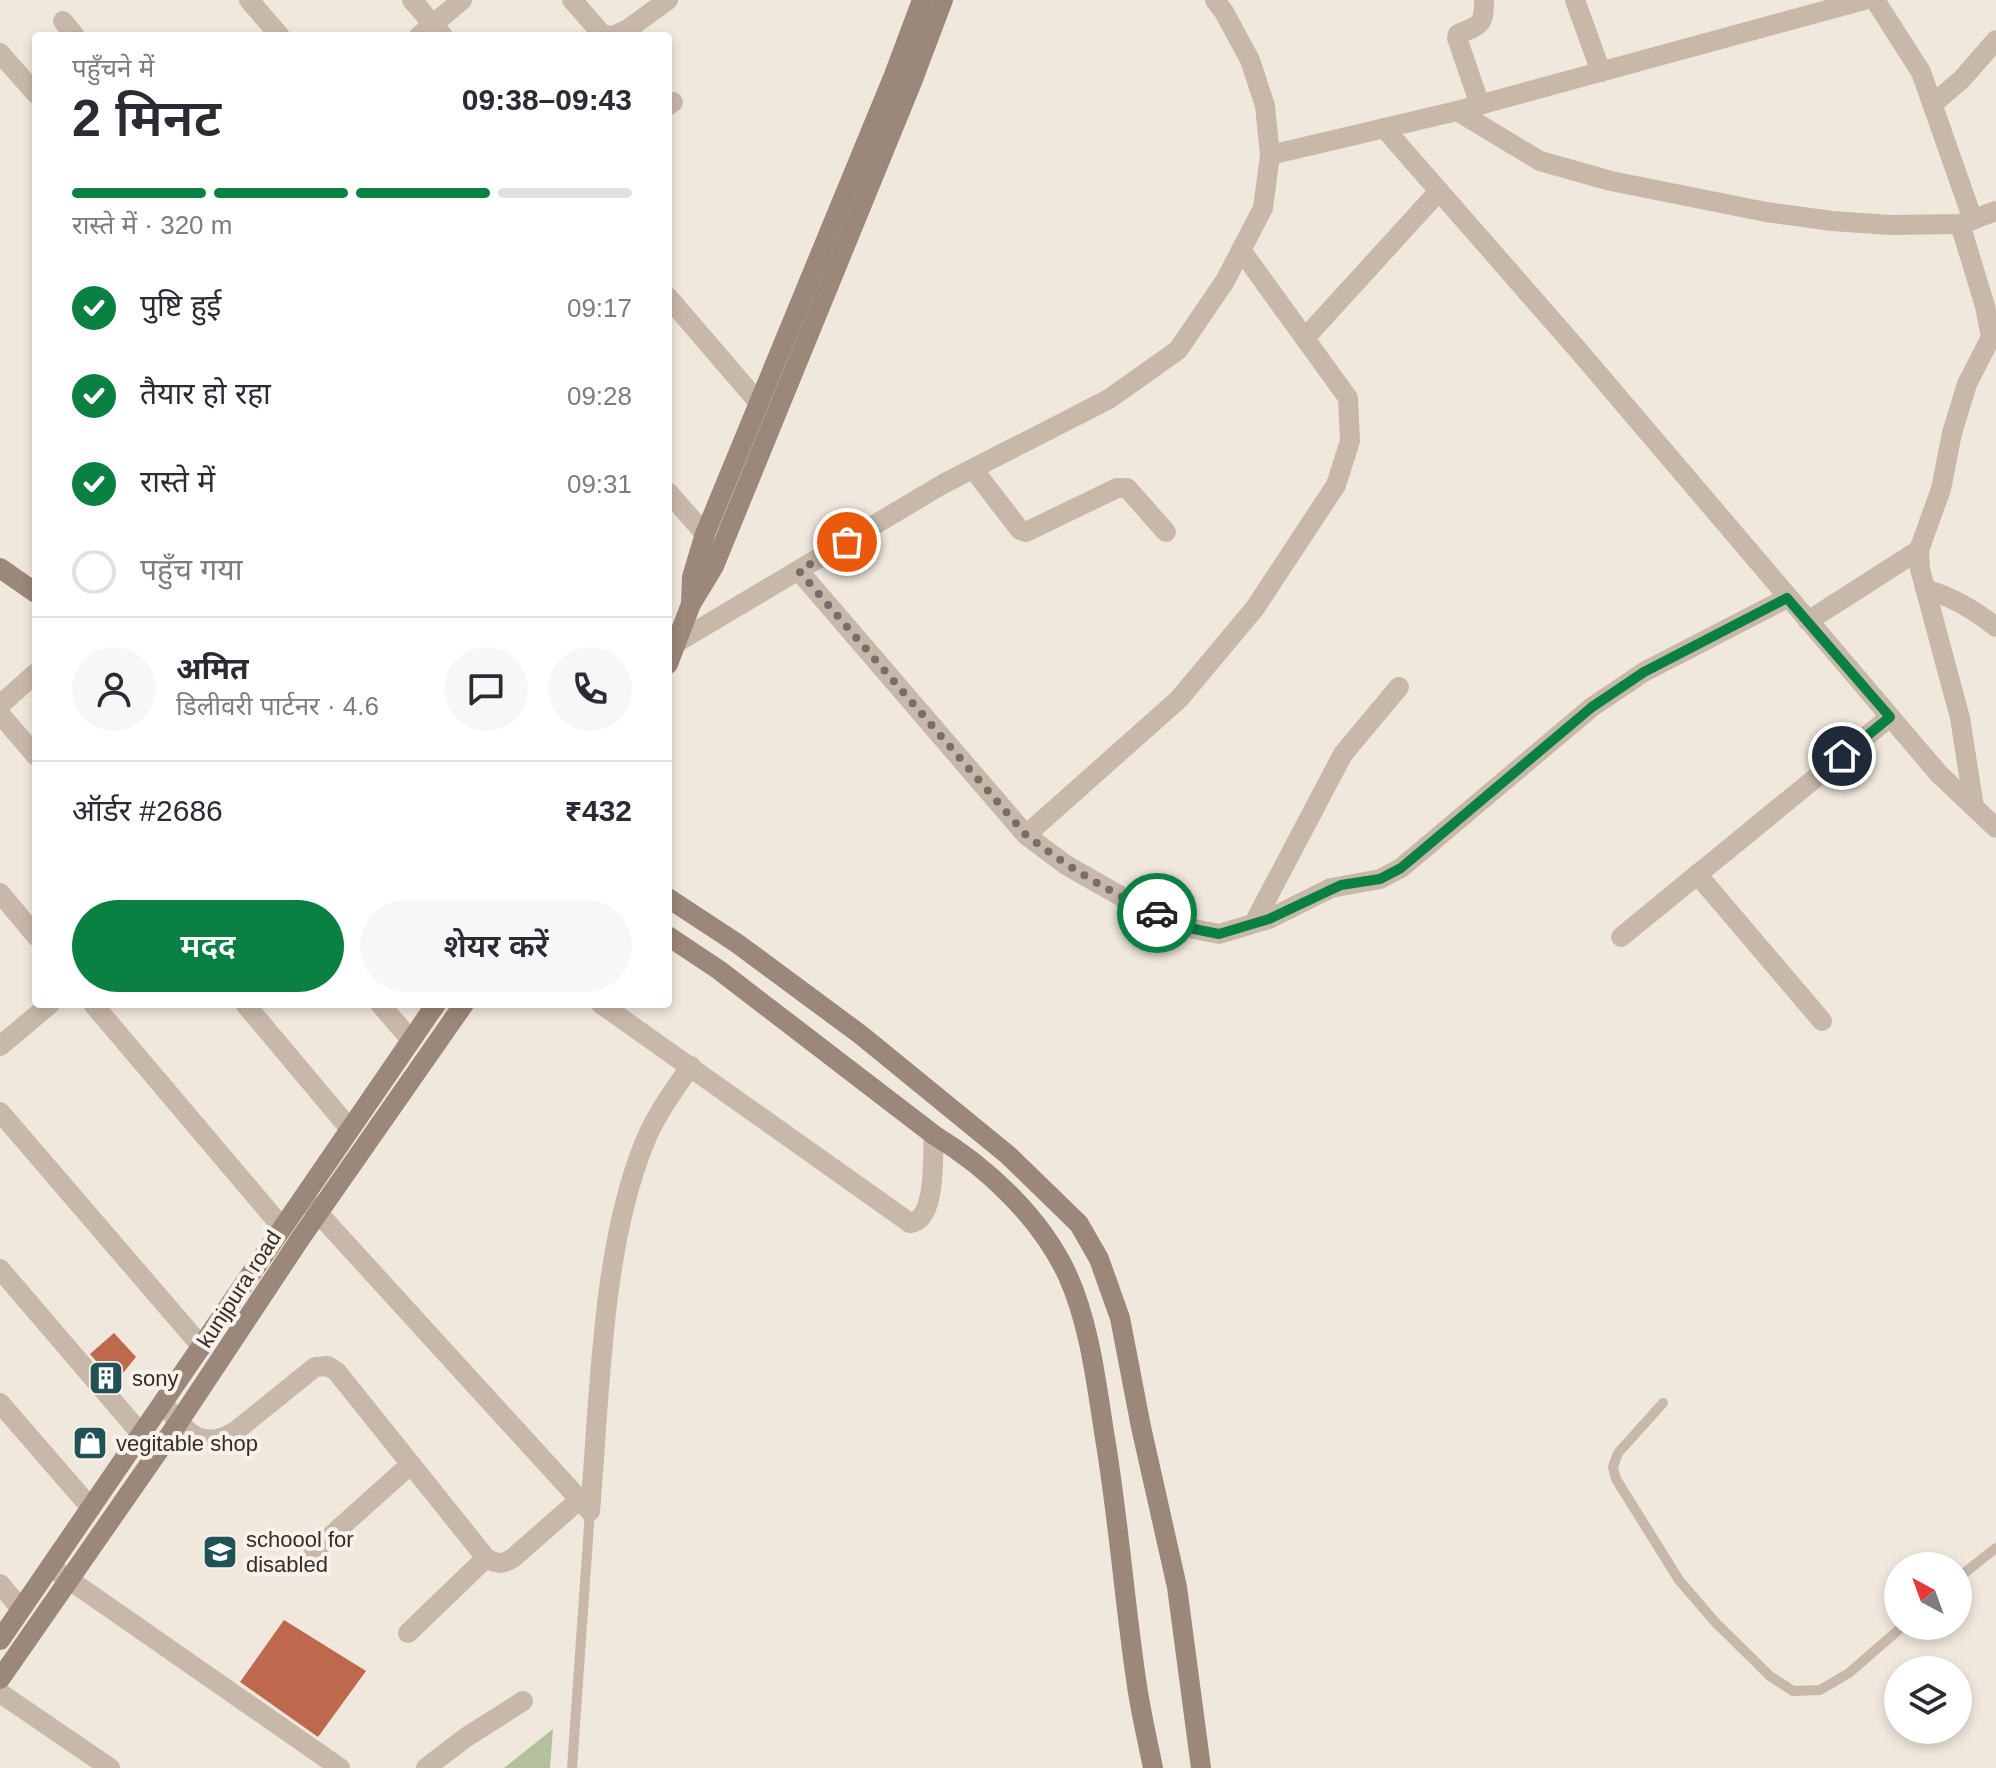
<!DOCTYPE html>
<html lang="hi">
<meta charset="utf-8">
<style>
body{margin:0;font-family:Helvetica,"Noto Sans Devanagari",sans-serif;background:#f7f7f7;color:#2b2b33;height:100vh;display:flex;flex-direction:column;font-size:30px;white-space:nowrap}
*{box-sizing:border-box;margin:0}
p{font-size:26px;color:#7c7c81}
.icon{flex:none;width:44px;height:44px;fill:none;stroke:currentColor;stroke-width:2;stroke-linecap:round;stroke-linejoin:round}
.map{position:relative;flex:1;overflow:hidden}
.drawer{position:absolute;left:32px;top:32px;width:640px;height:976px;display:flex;flex-direction:column;background:#fff;border-radius:8px;box-shadow:0 4px 12px #0003}
.drawer>*{flex:none}
.needle{width:52px;rotate:319deg}
.buttons{position:absolute;left:1884px;top:1552px;display:grid;gap:16px}
.buttons a{display:grid;place-items:center;width:88px;height:88px;border-radius:50%;background:#fff;box-shadow:0 4px 12px #0003;font-size:40px}
.pin{position:absolute;display:grid;place-items:center;width:68px;height:68px;color:#fff;margin:-34px;border:4px solid #fff;border-radius:50%;box-shadow:0 2px 8px #0007}
.courier{position:absolute;display:grid;place-items:center;width:80px;height:80px;margin:-40px;border:6px solid #0b8043;border-radius:50%;background:#fff;color:#222;box-shadow:0 2px 10px #0007}
.summary em{font-style:normal;font-weight:600}
.summary div{display:flex;flex-direction:column-reverse}
.summary{display:flex;align-items:center;justify-content:space-between;height:136px;padding:0 40px}
h1{font-size:52px;font-weight:600;line-height:60px}
.bar{display:grid;grid-template-columns:repeat(4,1fr);gap:12px 8px;align-content:center;height:96px;padding:0 40px}
.bar i{height:10px;border-radius:6px;background:#e1e1e2}
.bar .on{background:#0b8043}
.bar p{grid-column:span 4}
.line{display:flex;align-items:center;gap:20px;padding:0 40px;border-top:2px solid #e1e1e2}
.line div{flex:1}
.round{display:grid;place-items:center;flex:none;width:84px;height:84px;border-radius:42px;background:#f7f7f7}
ol{padding:0 40px;list-style:none}
li{display:flex;align-items:center;gap:24px;height:88px}
li p{margin-inline-start:auto}
li .icon{padding:8px;border-radius:50%;background:#0b8043;color:#fff;stroke-width:4}
li:last-child{color:#7c7c81}
li i{width:44px;height:44px;border:4px solid #e1e1e2;border-radius:50%}
.action{display:flex;gap:16px;margin-top:auto;padding:16px 40px}
.action a{flex:1;height:92px;border-radius:48px;background:#0b8043;color:#fff;font-size:32px;font-weight:600;line-height:92px;text-align:center}
.action a+a{background:#f7f7f7;color:#2b2b33}
.map>svg:first-child{display:block}
.green{fill:#b4bf9e}
.building{fill:#be694e}
.lines{fill:none;stroke-linecap:round;stroke-linejoin:round}
.lane{stroke:#c8b8aa;stroke-width:10}
.street{stroke:#c8b8aa;stroke-width:20}
.secondary{stroke:#9c877b;stroke-width:20}
.done{stroke:#776e68;stroke-width:8;stroke-dasharray:0 14.4}
.route{stroke:#0b8043;stroke-width:10}
.labels{text-anchor:middle;dominant-baseline:central;stroke-width:8;stroke-linejoin:round;paint-order:stroke}
.street-label{font-size:22px;fill:#362d29;stroke:#f9f2ea}
.poi-label{font-size:22px;fill:#362d29;stroke:#f9f2ea;text-anchor:start}
</style>
<div class="map">
<svg width="1996" height="1768" viewBox="0 0 1996 1768">
<rect width="100%" height="100%" fill="#f1e8dd"/>
<polygon class="green" points="553,1729 550,1768 504,1768"/>
<g class="building">
<polygon points="114,1333 136,1357 115,1383 90,1354"/>
<polygon points="284,1620 366,1671 318,1737 240,1682"/>
</g>
<g class="lines">
<g class="lane">
<polyline points="1663,1403 1618,1453 1613,1467 1616,1479 1679,1580 1715,1622 1770,1676 1793,1691 1820,1690 1849,1673 1903,1626"/>
<polyline points="1958,1578 1996,1548"/>
<polyline points="572,1768 590,1511"/>
</g>
<g class="street">
<polyline points="249,0 280,36"/>
<polyline points="412,0 443,36"/>
<polyline points="572,0 602,34 613,36"/>
<polyline points="1575,0 1601,72"/>
<polyline points="1875,0 1921,72 1973,220"/>
<polyline points="63,21 75,36"/>
<polyline points="419,36 462,0"/>
<polyline points="613,36 628,29 668,0"/>
<polyline points="0,53 36,94"/>
<polyline points="1933,104 1962,79 1996,40"/>
<path d="M1480,105L1457,38L1458,34C1481,25 1484,25 1484,0"/>
<polyline points="668,106 673,102"/>
<polyline points="1457,111 1540,161 1611,181 1766,212 1832,221 1890,225 1960,224 1996,211"/>
<polyline points="1384,128 1578,350 1939,774 1996,828"/>
<polyline points="1270,155 1457,111 1864,0"/>
<polyline points="1960,224 1985,306 1991,337 1967,384 1952,433 1941,489 1919,550 1920,569 1960,718 1974,807"/>
<polyline points="668,297 759,403"/>
<polyline points="1305,338 1439,191"/>
<polyline points="973,469 1020,530 1026,532 1117,488 1127,488 1166,532"/>
<polyline points="668,492 705,534"/>
<polyline points="799,571 1026,835 1066,865 1131,902 1194,929 1219,934 1269,919 1331,888 1380,879 1401,868 1592,707 1644,672 1787,598"/>
<path d="M1925,589C1953,597 1974,610 1996,627"/>
<polyline points="1808,621 1919,550"/>
<polyline points="676,643 943,484 1109,399 1178,350 1225,281 1263,208 1270,155 1265,106 1250,60 1224,12 1215,0"/>
<polyline points="0,705 36,673"/>
<polyline points="0,714 36,756"/>
<polyline points="1026,835 1179,699 1255,608 1336,485 1350,441 1348,398 1241,250"/>
<polyline points="1697,874 1822,1021"/>
<polyline points="0,893 36,936"/>
<polyline points="1254,923 1343,754 1399,687"/>
<polyline points="1621,937 1890,717"/>
<polyline points="93,1004 281,1226"/>
<polyline points="245,1004 350,1129"/>
<polyline points="380,1004 411,1040"/>
<path d="M601,1004L910,1223C937,1220 932,1158 934,1135"/>
<polyline points="0,1046 50,1004"/>
<polyline points="0,1112 202,1347"/>
<polyline points="309,1203 590,1511"/>
<polyline points="0,1269 142,1435"/>
<polyline points="0,1403 91,1508"/>
<path d="M164,1404C185,1432 203,1453 237,1430L315,1367L328,1366L337,1372L486,1558L408,1633"/>
<path d="M590,1511C600,1396 601,1251 644,1144C655,1116 673,1091 691,1066"/>
<polyline points="314,1551 411,1464"/>
<path d="M486,1558C497,1564 502,1565 513,1558L579,1500"/>
<polyline points="51,1567 340,1768"/>
<polyline points="0,1584 21,1609"/>
<polyline points="0,1693 110,1768"/>
<polyline points="426,1768 465,1738 523,1701"/>
</g>
<g class="secondary">
<polyline points="0,568 36,593"/>
<polyline points="691,604 692,577 705,534 894,75 922,0"/>
<polyline points="668,664 691,604 714,566 912,82 943,0"/>
<polyline points="668,898 738,944 861,1035 1008,1155 1079,1224 1099,1259 1120,1318 1141,1427 1177,1587 1201,1768"/>
<path d="M668,936L719,970L934,1135C987,1167 1040,1217 1067,1274C1089,1322 1096,1380 1104,1432C1118,1514 1124,1597 1136,1679C1140,1709 1147,1738 1153,1768"/>
<polyline points="0,1640 436,1004"/>
<polyline points="0,1679 178,1423 300,1239 464,1004"/>
</g>
</g>
<g class="lines">
<path class="done" d="M847,542L799,571L1026,835C1067,866 1109,893 1157,913"/>
<polyline class="route" points="1157,913 1194,929 1219,934 1269,919 1341,885 1380,879 1401,868 1592,707 1644,672 1787,598 1890,717 1842,756"/>
</g>
<defs>
<g id="building-square" transform="scale(1.8)"><rect x="-9" y="-9" width="18" height="18" rx="4" fill="#215255" stroke="#f9f2ea"/><path d="M-4-6H4V6H1V3H-1V6H-4ZM-2.5-4.3h1.7v1.8h-1.7ZM.8-4.3h1.7v1.8H.8ZM-2.5-1h1.7V.8h-1.7ZM.8-1h1.7V.8H.8Z" fill="#fff"/></g>
<g id="shop-square" transform="scale(1.8)"><rect x="-9" y="-9" width="18" height="18" rx="4" fill="#215255" stroke="#f9f2ea"/><path d="M-5-2.5h2.3a2.7 3.5 0 0 1 5.4 0H5L5.5 6h-11ZM-1.5-2.5h3a1.5 2.3 0 0 0-3 0Z" fill="#fff"/></g>
<g id="school-square" transform="scale(1.8)"><rect x="-9" y="-9" width="18" height="18" rx="4" fill="#215255" stroke="#f9f2ea"/><path d="M0-5L7-2L0 1L-7-2ZM-4 1L0 2.5L4 1V4Q0 6-4 4Z" fill="#fff"/></g>
</defs>
<g fill-rule="evenodd">
<use href="#building-square" x="106" y="1378"/>
<use href="#shop-square" x="90" y="1443"/>
<use href="#school-square" x="220" y="1552"/>
</g>
<g class="labels">
<g class="street-label">
<text transform="translate(239 1289) rotate(-57)">kunjpura road</text>
</g>
<g class="poi-label">
<text x="132" y="1378">sony</text>
<text x="116" y="1443">vegitable shop</text>
<text x="246" y="1539">schoool for<tspan x="246" dy="25">disabled</tspan></text>
</g>
</g>
</svg>
<div class="buttons">
<a><svg class="needle" viewBox="-14 -14 28 28"><path d="M0-13l5 13h-10z" fill="#e53935"/><path d="M0 13l5-13h-10z" fill="#7c7c81"/></svg></a>
<a><svg class="icon" aria-label="layers" viewBox="0 0 24 24"><path d="M12 4l9 5-9 5-9-5zM3 14l9 5 9-5"/></svg></a>
</div>
<div class="pin" style="left:847px;top:542px;background:#ea580c"><svg class="icon" aria-label="bag" viewBox="0 0 24 24"><path d="M5 8h14l-1 12H6zM9 8a3 3 0 0 1 6 0"/></svg></div>
<div class="pin" style="left:1842px;top:756px;background:#1f2937"><svg class="icon" aria-label="home" viewBox="0 0 24 24"><path d="M3 11l9-7 9 7M6 9v11h12V9"/></svg></div>
<div class="courier" style="left:1157px;top:913px"><svg class="icon" aria-label="car" viewBox="0 0 24 24"><path d="M5 17H2v-5l4-1 3-4h7l3 4 3 1v5h-3M9 17h6M6 11h13"/><circle cx="7" cy="17" r="2"/><circle cx="17" cy="17" r="2"/></svg></div>
<section class="drawer">
<div class="summary"><div><h1>2 मिनट</h1><p>पहुँचने में</p></div><em>09:38–09:43</em></div>
<div class="bar"><i class="on"></i><i class="on"></i><i class="on"></i><i></i><p>रास्ते में · 320 m</p></div>
<ol>
<li><svg class="icon" aria-label="check" viewBox="0 0 24 24"><path d="M5 12l5 5 9-10"/></svg>पुष्टि हुई<p>09:17</p></li>
<li><svg class="icon" aria-label="check" viewBox="0 0 24 24"><path d="M5 12l5 5 9-10"/></svg>तैयार हो रहा<p>09:28</p></li>
<li><svg class="icon" aria-label="check" viewBox="0 0 24 24"><path d="M5 12l5 5 9-10"/></svg>रास्ते में<p>09:31</p></li>
<li><i></i>पहुँच गया</li>
</ol>
<div class="line" style="height:144px"><a class="round"><svg class="icon" aria-label="person" viewBox="0 0 24 24"><circle cx="12" cy="8" r="4"/><path d="M4 21q1-7 8-7t8 7"/></svg></a><div><b>अमित</b><p>डिलीवरी पार्टनर · 4.6</p></div><a class="round"><svg class="icon" aria-label="chat" viewBox="0 0 24 24"><path d="M4 5h16v11H9l-5 4z"/></svg></a><a class="round"><svg class="icon" aria-label="phone" viewBox="0 0 24 24"><path d="M5 4h4l2 5-3 2q2 4 5 5l2-3 5 2v4C11 20 4 13 5 4z"/></svg></a></div>
<div class="line" style="height:104px"><div>ऑर्डर #2686</div><b>₹432</b></div>
<div class="action"><a>मदद</a><a>शेयर करें</a></div>
</section>
</div>
